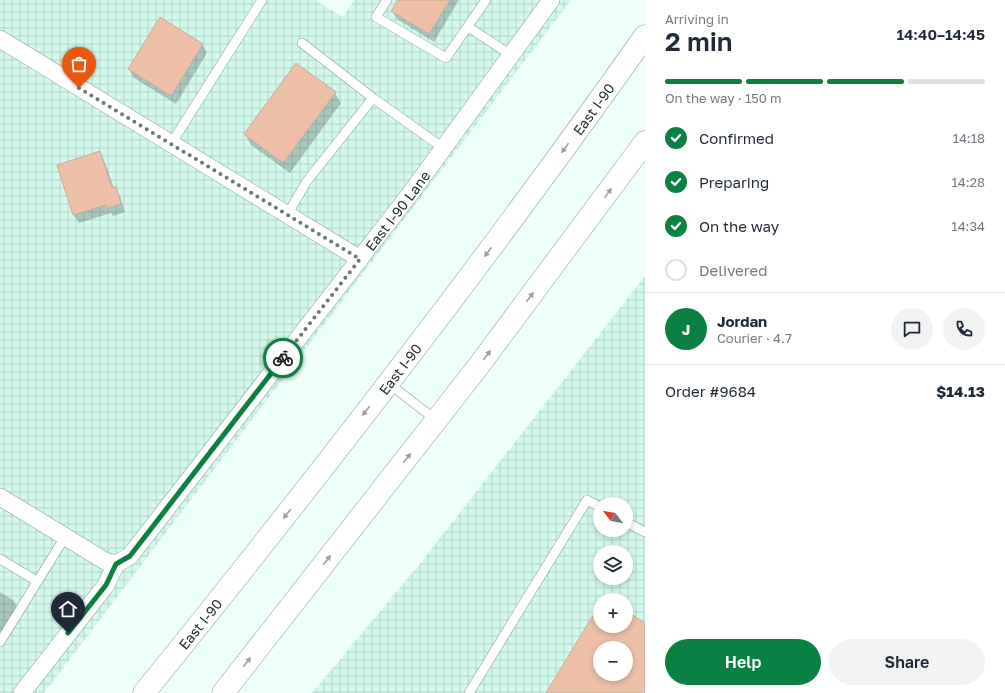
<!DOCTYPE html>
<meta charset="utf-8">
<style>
body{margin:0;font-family:"Golos Text",sans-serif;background:#f2f2f3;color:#1f2937;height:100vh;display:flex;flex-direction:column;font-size:15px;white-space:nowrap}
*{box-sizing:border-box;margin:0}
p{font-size:13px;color:#747a83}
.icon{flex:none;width:22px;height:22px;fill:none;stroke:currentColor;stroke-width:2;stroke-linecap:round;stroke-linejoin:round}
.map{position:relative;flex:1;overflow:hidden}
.drawer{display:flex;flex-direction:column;background:#fff;width:360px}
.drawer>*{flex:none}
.needle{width:26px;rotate:301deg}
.fabs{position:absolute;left:593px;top:497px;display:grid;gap:8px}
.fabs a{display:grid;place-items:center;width:40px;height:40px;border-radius:50%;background:#fff;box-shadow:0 2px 6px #0003;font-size:20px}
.pin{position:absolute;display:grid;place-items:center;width:34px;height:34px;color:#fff;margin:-41px -17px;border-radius:50% 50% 50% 0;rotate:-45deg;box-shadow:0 0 4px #0007}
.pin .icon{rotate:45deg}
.courier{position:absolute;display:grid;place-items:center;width:40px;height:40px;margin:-20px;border:3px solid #0b8043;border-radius:50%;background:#fff;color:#222;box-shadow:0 1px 5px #0007}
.head em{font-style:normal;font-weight:600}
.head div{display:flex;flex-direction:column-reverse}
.head{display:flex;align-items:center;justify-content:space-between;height:68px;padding:0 20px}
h1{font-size:26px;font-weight:600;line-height:30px}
.bar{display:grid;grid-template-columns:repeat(4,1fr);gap:6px 4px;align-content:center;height:48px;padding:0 20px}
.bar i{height:5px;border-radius:3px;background:#e0e1e3}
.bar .active{background:#0b8043}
.bar p{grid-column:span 4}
.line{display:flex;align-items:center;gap:10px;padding:0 20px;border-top:1px solid #e0e1e3}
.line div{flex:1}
.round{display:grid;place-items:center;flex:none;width:42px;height:42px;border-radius:21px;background:#f2f2f3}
ol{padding:0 20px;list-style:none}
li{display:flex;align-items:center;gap:12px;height:44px}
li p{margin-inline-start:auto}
li .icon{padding:4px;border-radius:50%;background:#0b8043;color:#fff;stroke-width:4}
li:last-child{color:#747a83}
li i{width:22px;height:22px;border:2px solid #e0e1e3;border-radius:50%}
.primary-button{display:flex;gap:8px;margin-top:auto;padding:8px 20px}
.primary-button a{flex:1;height:46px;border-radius:24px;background:#0b8043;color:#fff;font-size:16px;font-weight:600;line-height:46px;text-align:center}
.primary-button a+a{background:#f2f2f3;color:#1f2937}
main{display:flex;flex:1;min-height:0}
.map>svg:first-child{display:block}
.industrial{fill:url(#industrial-grid);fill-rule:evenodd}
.shadow{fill:#0003}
.building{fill:#edbfa6;stroke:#c6aea2;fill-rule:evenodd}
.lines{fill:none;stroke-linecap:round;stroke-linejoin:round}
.service-casing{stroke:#859f96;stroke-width:10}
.minor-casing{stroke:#859f96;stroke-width:18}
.motorway-casing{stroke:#859f96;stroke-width:23}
.service{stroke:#fff;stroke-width:9}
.minor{stroke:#fff;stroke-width:17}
.motorway{stroke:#fff;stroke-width:22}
.oneway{fill:#9ca1a0}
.done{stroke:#6b7873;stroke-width:4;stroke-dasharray:0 7.2}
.route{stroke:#0b8043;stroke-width:5}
.labels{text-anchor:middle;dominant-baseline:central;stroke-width:3;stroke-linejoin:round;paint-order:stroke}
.street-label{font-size:14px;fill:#242f2b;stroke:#fff}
</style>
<main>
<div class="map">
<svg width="645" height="693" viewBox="0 0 645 693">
<defs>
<pattern id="industrial-grid" width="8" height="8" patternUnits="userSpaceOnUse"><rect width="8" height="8" fill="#d3f9ec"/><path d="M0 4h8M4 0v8" fill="none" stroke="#b5d6cb"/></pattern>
</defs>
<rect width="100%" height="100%" fill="#eefff9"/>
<g class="industrial">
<polygon points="0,0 315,0 343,17 354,0 571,0 44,693 0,693"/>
<path d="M645,276V693H312L422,561ZM600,504H626V530H600ZM600,552H626V578H600ZM600,600H626V626H600ZM600,648H626V674H600Z"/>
</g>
<g class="shadow">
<polygon points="399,0 459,0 434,42 397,19 392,11"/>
<polygon points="202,44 207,53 176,104 134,78 129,69"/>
<polygon points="335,93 341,103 290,173 251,145 245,134"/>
<polygon points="100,152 104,160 114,188 115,188 120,196 125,212 113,216 111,213 79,223 74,215 58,166"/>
<polygon points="0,592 13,600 19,610 0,643"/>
</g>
<g class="building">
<polygon points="398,0 450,0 429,34 391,11"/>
<polygon points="160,17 203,44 171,96 128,69"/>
<polygon points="296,63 336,92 283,163 244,134"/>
<polygon points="100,151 112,188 116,186 121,204 107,208 106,205 73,215 57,165"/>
<path d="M600,604V626H626V611L645,623V693H546ZM600,648H626V674H600Z"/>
</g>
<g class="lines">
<g class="service-casing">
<g id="service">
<polyline points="387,0 376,17 446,58 486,0"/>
<polyline points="468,27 511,55"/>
<polyline points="302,43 373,98 443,148"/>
<polyline points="171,144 262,0"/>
<polyline points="287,215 307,181 373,98"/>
<polyline points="388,383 436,420"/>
<polyline points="626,522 645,532"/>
<polyline points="0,559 37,581"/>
<polyline points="0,642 65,537"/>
<polyline points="469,693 587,500 600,507"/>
</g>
</g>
<g class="minor-casing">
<g id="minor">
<polyline points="0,39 360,259"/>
<polyline points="0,497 105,561 116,564"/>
<path id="s1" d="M116,564L130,556L413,190L551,0"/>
<polyline points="22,693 106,585 116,564"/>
</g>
</g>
<g class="motorway-casing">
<g id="motorway">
<path id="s2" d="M144,693C317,479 486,261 645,36"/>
<polyline points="223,693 477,368 645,142"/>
</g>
</g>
<use href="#service" class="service"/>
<use href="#minor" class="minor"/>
<use href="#motorway" class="motorway"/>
</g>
<defs><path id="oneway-solid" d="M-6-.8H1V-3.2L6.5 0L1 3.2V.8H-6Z"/></defs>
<g class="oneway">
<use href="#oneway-solid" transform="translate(565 148) rotate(126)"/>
<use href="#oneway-solid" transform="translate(608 193) rotate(-54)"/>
<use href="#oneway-solid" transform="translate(488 252) rotate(127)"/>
<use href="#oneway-solid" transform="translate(530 297) rotate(-53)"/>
<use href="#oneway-solid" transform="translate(487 355) rotate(-53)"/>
<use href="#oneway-solid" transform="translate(366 411) rotate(128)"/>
<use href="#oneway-solid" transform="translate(407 458) rotate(-52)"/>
<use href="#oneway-solid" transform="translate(287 514) rotate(128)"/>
<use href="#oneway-solid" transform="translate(327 560) rotate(-52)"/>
<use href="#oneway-solid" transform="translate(247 662) rotate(-52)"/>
</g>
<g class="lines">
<polyline class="done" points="79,88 360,259 283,358"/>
<polyline class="route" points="68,633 106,585 116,564 130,556 283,358"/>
</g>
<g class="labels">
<g class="street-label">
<text stroke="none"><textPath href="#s2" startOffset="737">East I-90</textPath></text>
<text stroke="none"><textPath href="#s1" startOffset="453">East I-90 Lane</textPath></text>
<text stroke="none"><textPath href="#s2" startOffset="413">East I-90</textPath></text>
<text stroke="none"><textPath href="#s2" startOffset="89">East I-90</textPath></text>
</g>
</g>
</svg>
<div class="fabs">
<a><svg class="needle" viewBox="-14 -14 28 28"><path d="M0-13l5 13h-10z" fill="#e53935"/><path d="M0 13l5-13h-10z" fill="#747a83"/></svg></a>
<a><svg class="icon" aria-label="layers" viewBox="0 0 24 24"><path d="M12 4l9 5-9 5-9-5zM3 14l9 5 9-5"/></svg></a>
<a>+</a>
<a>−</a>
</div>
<div class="pin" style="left:79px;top:88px;background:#ea580c"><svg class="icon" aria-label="bag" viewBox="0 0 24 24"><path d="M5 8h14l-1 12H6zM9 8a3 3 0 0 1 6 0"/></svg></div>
<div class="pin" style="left:68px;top:633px;background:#1f2937"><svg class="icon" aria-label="home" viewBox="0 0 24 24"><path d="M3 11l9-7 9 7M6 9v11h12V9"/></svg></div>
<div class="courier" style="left:283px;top:358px"><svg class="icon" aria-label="bike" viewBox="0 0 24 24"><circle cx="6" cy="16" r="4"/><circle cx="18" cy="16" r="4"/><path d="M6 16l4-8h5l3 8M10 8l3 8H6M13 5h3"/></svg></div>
</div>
<section class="drawer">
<div class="head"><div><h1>2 min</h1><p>Arriving in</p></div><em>14:40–14:45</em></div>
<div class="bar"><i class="active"></i><i class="active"></i><i class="active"></i><i></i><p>On the way · 150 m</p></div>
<ol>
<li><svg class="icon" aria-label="check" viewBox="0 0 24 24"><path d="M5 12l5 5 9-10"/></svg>Confirmed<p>14:18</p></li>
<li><svg class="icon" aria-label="check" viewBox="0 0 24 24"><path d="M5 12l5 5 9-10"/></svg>Preparing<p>14:28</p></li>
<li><svg class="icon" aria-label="check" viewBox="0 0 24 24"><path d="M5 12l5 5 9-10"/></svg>On the way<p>14:34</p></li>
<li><i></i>Delivered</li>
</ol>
<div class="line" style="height:72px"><b class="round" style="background:#0b8043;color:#fff">J</b><div><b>Jordan</b><p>Courier · 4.7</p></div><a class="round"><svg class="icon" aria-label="chat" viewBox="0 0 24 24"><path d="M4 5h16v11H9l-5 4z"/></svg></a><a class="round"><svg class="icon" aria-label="phone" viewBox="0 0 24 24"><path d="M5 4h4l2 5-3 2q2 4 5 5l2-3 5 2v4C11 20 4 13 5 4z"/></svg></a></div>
<div class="line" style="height:52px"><div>Order #9684</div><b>$14.13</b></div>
<div class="primary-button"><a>Help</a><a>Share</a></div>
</section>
</main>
